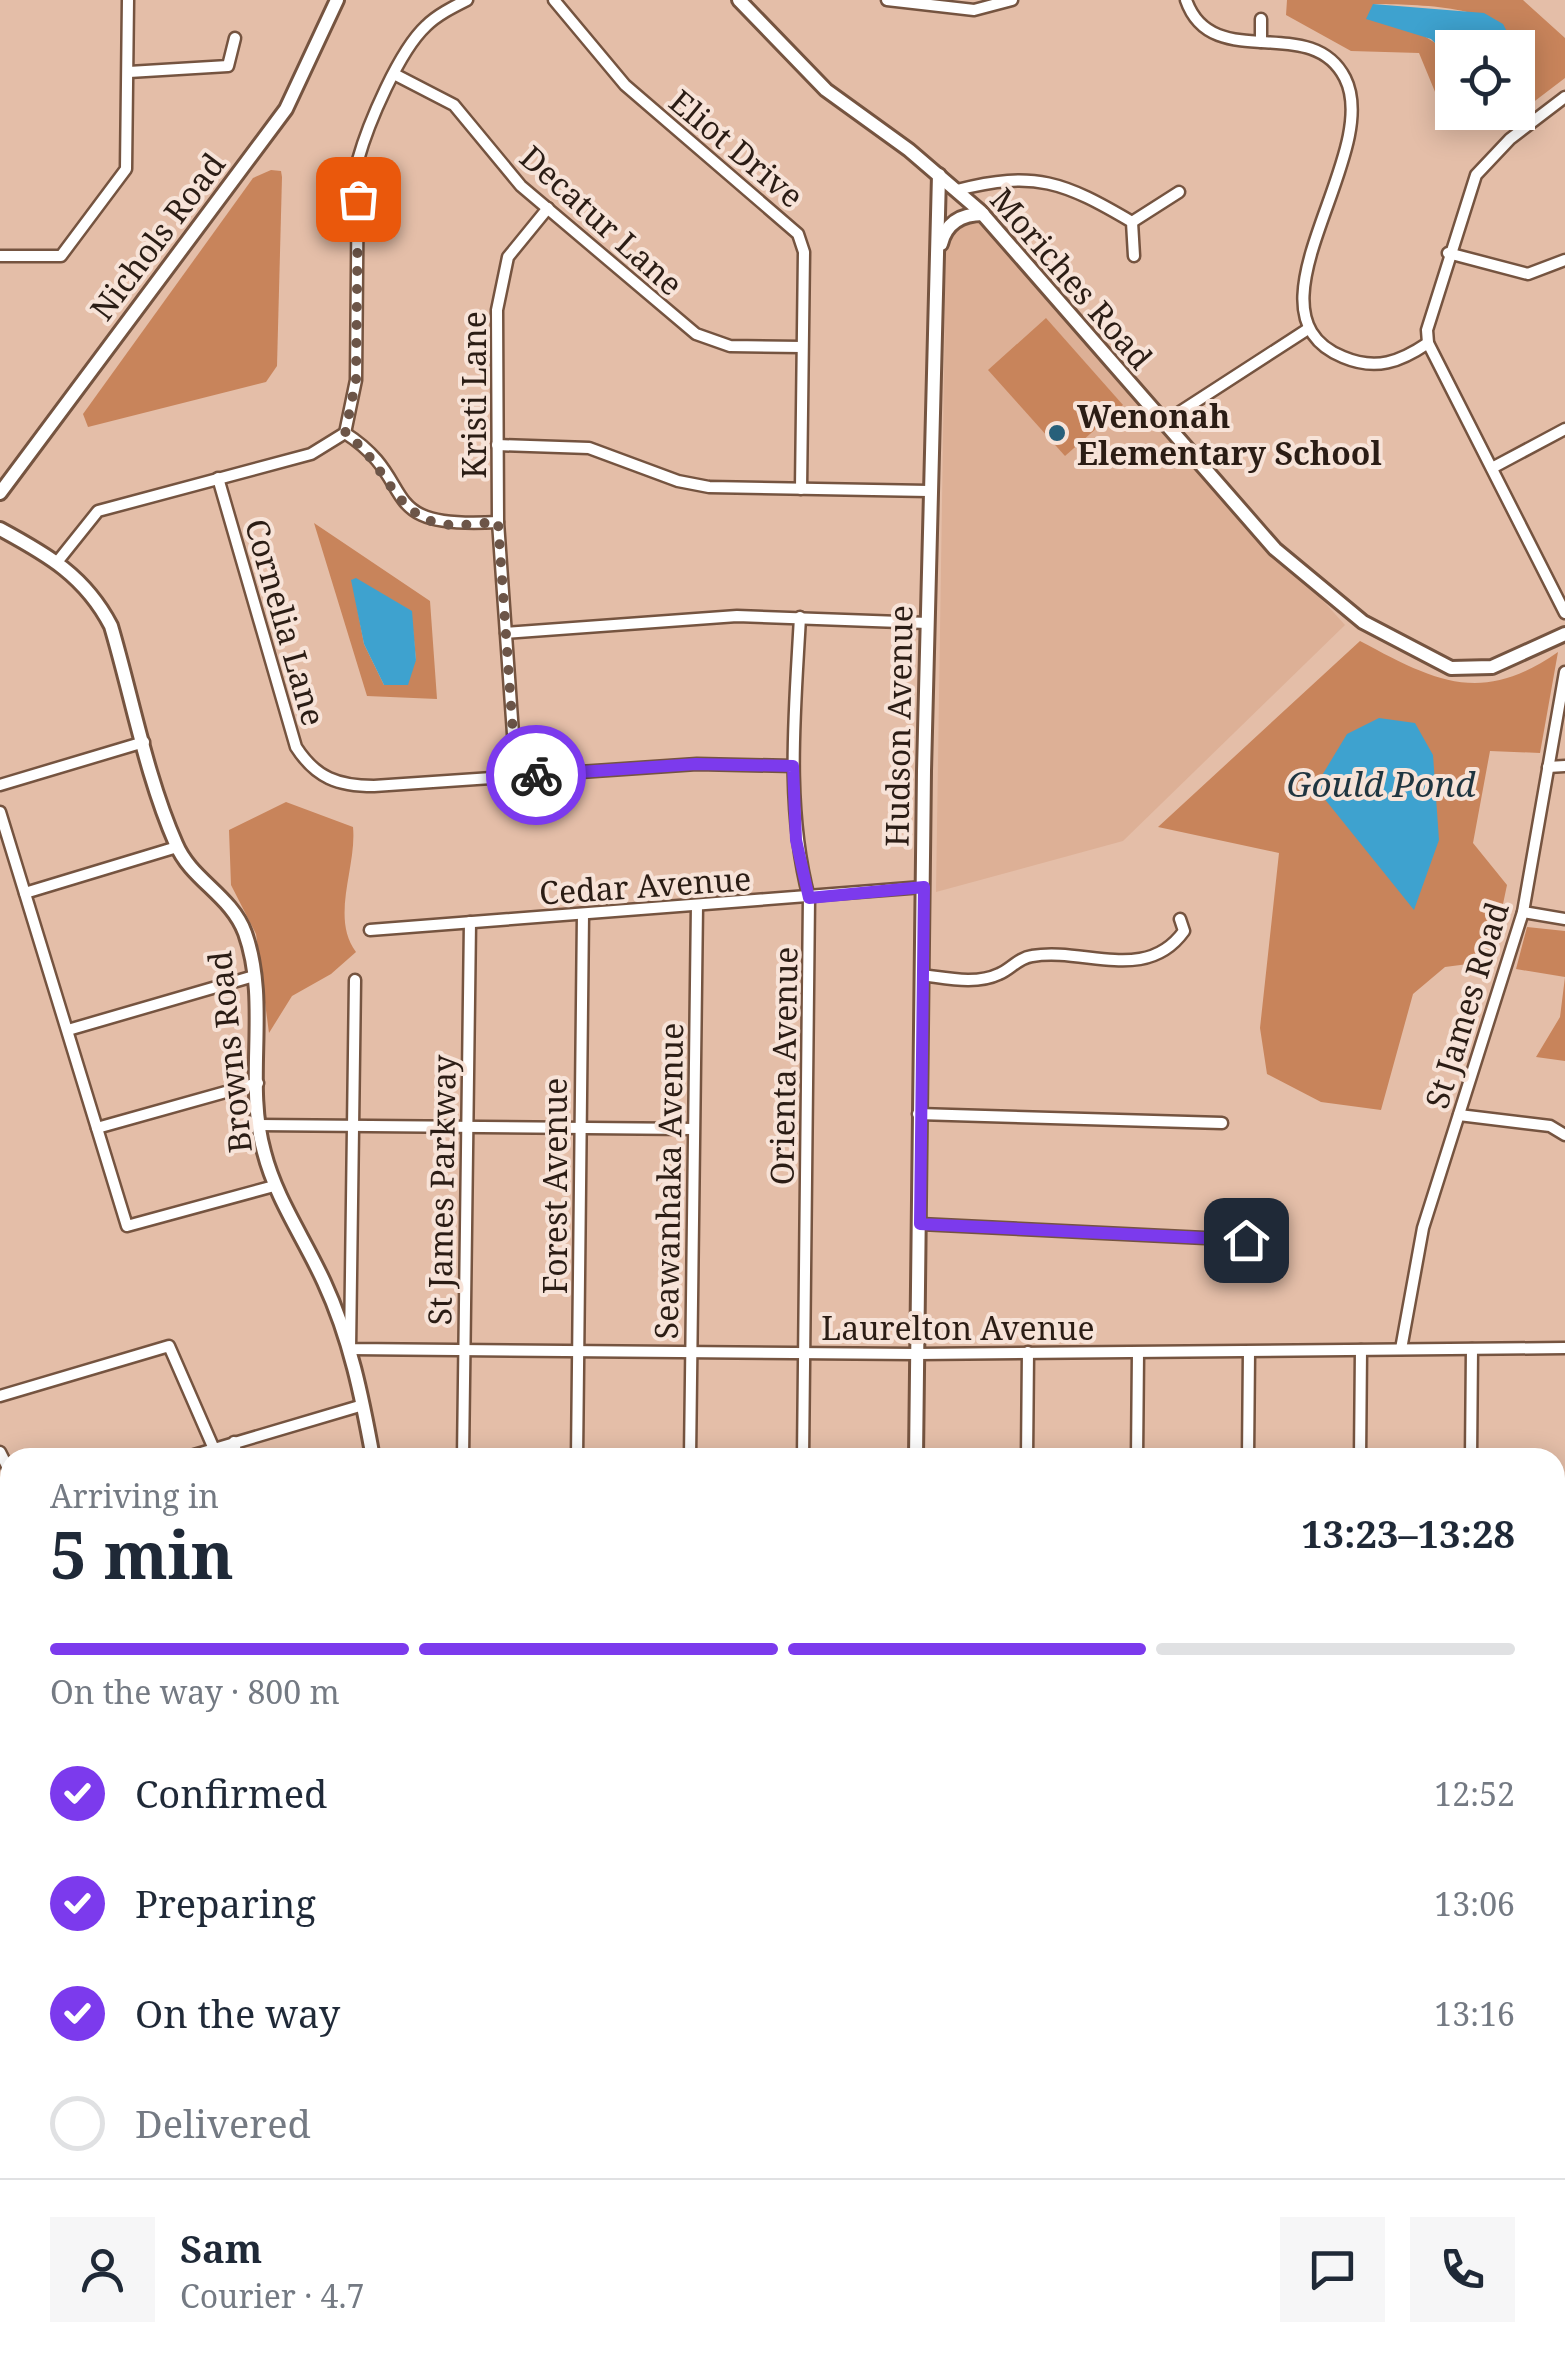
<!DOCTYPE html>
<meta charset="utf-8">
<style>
body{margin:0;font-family:"Noto Serif",serif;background:#f6f6f7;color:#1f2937;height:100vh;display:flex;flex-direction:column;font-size:38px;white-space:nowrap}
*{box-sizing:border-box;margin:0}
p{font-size:32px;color:#747a83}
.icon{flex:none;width:55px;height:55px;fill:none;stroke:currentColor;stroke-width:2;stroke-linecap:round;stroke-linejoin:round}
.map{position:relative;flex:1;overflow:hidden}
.panel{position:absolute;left:0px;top:1448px;width:1565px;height:932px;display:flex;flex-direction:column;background:#fff;border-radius:30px 30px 0 0;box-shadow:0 5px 25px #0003}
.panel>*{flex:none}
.tools{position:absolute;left:1435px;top:30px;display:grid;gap:20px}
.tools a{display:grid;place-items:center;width:100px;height:100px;border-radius:0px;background:#fff;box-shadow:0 5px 25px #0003;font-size:50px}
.pin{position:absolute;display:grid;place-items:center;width:85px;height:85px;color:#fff;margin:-42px;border-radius:20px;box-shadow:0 5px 15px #0006}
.courier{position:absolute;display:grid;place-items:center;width:100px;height:100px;margin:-50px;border:8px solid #7c3aed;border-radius:50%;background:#fff;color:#222;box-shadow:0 2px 12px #0007}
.summary em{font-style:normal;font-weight:700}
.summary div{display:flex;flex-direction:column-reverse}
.summary{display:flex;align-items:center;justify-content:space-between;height:170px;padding:0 50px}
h1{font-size:65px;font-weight:700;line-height:75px}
.bar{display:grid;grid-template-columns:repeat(4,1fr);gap:15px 10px;align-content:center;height:120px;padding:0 50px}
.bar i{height:12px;border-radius:8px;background:#e0e1e3}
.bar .active{background:#7c3aed}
.bar p{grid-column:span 4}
.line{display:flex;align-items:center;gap:25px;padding:0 50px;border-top:2px solid #e0e1e3}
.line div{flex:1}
.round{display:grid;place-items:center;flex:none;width:105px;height:105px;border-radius:0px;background:#f6f6f7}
ol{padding:0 50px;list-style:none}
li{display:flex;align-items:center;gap:30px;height:110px}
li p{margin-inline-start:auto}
li .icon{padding:10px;border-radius:50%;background:#7c3aed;color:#fff;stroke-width:4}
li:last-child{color:#747a83}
li i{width:55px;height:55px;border:5px solid #e0e1e3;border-radius:50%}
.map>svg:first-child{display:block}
.built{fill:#ddb096}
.green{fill:#c8845b;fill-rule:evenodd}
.water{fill:#3ea2cf}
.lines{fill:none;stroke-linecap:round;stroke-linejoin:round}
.minor-casing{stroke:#755440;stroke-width:15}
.tertiary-casing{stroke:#755440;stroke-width:18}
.minor{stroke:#fff;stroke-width:10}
.tertiary{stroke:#fff;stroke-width:12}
.done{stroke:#6c5548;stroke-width:10;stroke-dasharray:0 18}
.route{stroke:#7c3aed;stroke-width:12}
.poi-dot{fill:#28607a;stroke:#f7e3d8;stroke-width:4}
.labels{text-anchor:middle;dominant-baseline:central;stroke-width:8;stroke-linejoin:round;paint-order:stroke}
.street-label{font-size:32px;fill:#2b1d15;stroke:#f7e3d8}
.poi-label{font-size:32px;font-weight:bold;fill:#2b1d15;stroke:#f7e3d8;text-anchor:start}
.water-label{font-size:35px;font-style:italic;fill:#1f3540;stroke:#f7e3d8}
</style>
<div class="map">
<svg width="1565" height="2379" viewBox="0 0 1565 2379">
<rect width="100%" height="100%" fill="#e4bea8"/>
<polygon class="built" points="969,218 984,226 1345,625 1123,841 936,892 946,242 953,225"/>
<g class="green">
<path d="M1287,0H1523L1565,38V78L1498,129L1445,116L1419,53L1351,51L1286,15ZM1373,4C1416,5 1504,3 1518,50C1522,68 1518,94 1518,112H1452V60L1445,49Z"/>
<polygon points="271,170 281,171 282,177 277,366 266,382 88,427 83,414 253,178"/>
<polygon points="1046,318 1123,405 1065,456 988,370"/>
<path d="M314,523L430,601L437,699L367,696ZM356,579L411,611L416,660L384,685L364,644L352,580Z"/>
<path d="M1360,641C1435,681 1481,706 1558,652L1540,753L1490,751L1473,843L1507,885L1491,961L1445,967L1413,994L1381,1110L1321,1102L1267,1074L1260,1028L1279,853L1158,827Z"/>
<path d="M286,802L353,827C357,867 330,917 356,952L331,974L292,996L269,1033L256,934L231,885L229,830Z"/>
<polygon points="1527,927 1565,931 1565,1061 1536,1057 1560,1017 1565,977 1516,969"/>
<polygon points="10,2184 10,2370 588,2370 586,2379 0,2379 0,2187"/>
</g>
<g class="water">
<polygon points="1373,4 1484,13 1503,24 1515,47 1452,48 1452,60 1431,39 1366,19"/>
<polygon points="356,578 412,611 416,660 408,685 384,685 364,644 351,580"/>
<polygon points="1379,718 1415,723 1433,755 1439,840 1414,910 1315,787 1347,734"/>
</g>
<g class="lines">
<g class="minor-casing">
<g id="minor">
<polyline points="554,0 625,85 798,234 804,252 801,489"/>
<polyline points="887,0 974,10 1012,0"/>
<path d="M1186,0C1212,75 1311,11 1345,78C1384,155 1236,314 1343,357C1376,371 1400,362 1428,343"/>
<polyline points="1261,42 1261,19"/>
<polyline points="129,72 228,66 235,38"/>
<polyline points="396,75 454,105 521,186 696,334 730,346 802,347"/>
<polyline points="1565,97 1510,139 1476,175 1427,330 1428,343 1565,613"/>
<path d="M957,190C1035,170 1064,182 1132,222L1134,256"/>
<polyline points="1132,222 1179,192"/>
<polyline points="1448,253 1528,274 1565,260"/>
<polyline points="0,256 61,256 126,169 128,0"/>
<polyline points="1166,421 1308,329"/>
<path d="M345,433C422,482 370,530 498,522"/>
<polyline points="497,445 589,448 678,481 709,487 929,491"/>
<polyline points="1492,468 1565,429"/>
<path d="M218,478L296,747C316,778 338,786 374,786L697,764L793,766"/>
<path d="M58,561L98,511L311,454L345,433L356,380L358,160C368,124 399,51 426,26C437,15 453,7 467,0"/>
<path d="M800,617C795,711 785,806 809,898L803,1458"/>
<polyline points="506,633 737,616 928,623"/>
<polyline points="1548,767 1565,766"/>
<polyline points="516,776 498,522 497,310 508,257 548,208"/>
<polyline points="0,785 144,742"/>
<polyline points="0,812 127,1226 274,1186"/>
<polyline points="25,893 177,847"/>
<polyline points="1523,912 1565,919"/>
<polyline points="370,930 923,887"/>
<path d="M922,975C947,978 976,985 999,974C1011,969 1018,958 1032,956C1085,947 1146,984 1184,931L1180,919"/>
<polyline points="355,980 350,1349 917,1354 1565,1348"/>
<polyline points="68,1030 254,976"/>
<polyline points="918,1114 1222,1123"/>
<polyline points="1459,1115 1550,1126 1565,1135"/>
<polyline points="258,1125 693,1129"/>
<polyline points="97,1128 258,1083"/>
<polyline points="920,1224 1246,1240"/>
<polyline points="1401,1349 1423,1228 1523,912 1565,672"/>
<polyline points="0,1396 169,1346 214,1449"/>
<polyline points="234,1442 237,1458"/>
<polyline points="0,1452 10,1472"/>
<polyline points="184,1458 363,1405"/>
<polyline points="463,1458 470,922"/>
<polyline points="577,1458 583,914"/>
<polyline points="690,1458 697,905"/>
<polyline points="1027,1458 1028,1352"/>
<polyline points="1137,1458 1138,1353"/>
<polyline points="1248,1458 1249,1352"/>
<polyline points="1360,1458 1361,1350"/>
<polyline points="1471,1458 1472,1349"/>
<polyline points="0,1513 10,1510"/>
<polyline points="1555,1718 1565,1718"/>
<polyline points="0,1987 10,2037"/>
<polyline points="1555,2051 1565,2051"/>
<polyline points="0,2093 10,2090"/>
<polyline points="1016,2379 1016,2370"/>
<polyline points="1126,2379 1127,2370"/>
<polyline points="1240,2379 1240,2370"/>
<polyline points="1351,2379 1351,2370"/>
<polyline points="1461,2379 1461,2370"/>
</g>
</g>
<g class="tertiary-casing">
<g id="tertiary">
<polyline points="739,0 826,90 909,150 980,211 1275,549 1363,622 1451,668 1492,667 1565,634"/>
<path d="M941,244C946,223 961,214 983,214"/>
<polyline points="0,493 286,109 337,0"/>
<path d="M0,529C48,555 85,576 111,626C132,697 146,776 176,844C191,880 231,895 245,933C270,1003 244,1081 264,1152C276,1199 304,1238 324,1282C350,1338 362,1397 373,1458"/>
<polyline points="916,1458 924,771 939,175"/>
<polyline points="635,2370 640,2379"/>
<polyline points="905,2379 905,2370"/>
</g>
</g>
<use href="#minor" class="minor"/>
<use href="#tertiary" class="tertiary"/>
</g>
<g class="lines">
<path class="done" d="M358,199L356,380L345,434C383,457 393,516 442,524C460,527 480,523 498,522L516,776L536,775"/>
<polyline class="route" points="536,775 696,764 793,766 796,840 809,898 924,887 920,1224 1246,1240"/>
</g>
<circle class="poi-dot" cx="1057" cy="433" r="10"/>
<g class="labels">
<g class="street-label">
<text transform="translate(737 148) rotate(40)">Eliot Drive</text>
<text transform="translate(602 220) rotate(42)">Decatur Lane</text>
<text transform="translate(157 236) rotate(-53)">Nichols Road</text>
<text transform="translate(1072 278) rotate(49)">Moriches Road</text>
<text transform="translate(473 395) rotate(-90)">Kristi Lane</text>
<text transform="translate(286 622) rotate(74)">Cornelia Lane</text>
<text transform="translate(898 726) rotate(-89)">Hudson Avenue</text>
<text transform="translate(645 885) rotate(-4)">Cedar Avenue</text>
<text transform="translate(1466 1005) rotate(-73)">St James Road</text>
<text transform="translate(229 1052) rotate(-96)">Browns Road</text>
<text transform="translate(783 1066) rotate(-89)">Orienta Avenue</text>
<text transform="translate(668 1181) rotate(-89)">Seawanhaka Avenue</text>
<text transform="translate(554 1186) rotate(-90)">Forest Avenue</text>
<text transform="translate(441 1190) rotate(-89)">St James Parkway</text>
<text x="958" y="1327">Laurelton Avenue</text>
</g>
<g class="poi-label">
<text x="1077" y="415">Wenonah<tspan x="1077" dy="37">Elementary School</tspan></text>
</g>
<g class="water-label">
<text x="1381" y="783">Gould Pond</text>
</g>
</g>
</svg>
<div class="tools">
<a><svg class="icon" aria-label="locate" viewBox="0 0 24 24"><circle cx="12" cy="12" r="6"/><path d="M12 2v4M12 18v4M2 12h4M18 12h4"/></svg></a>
</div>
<div class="pin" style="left:358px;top:199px;background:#ea580c"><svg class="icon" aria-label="bag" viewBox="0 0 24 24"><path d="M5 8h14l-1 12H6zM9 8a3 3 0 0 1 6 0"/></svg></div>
<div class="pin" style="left:1246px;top:1240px;background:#1f2937"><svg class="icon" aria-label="home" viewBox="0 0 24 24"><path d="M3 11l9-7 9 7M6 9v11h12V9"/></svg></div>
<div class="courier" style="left:536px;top:775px"><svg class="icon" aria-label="bike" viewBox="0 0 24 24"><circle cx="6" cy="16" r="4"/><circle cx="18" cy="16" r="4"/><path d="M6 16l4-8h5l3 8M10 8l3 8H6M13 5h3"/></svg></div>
<section class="panel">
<div class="summary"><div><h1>5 min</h1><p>Arriving in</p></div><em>13:23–13:28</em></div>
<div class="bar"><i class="active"></i><i class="active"></i><i class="active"></i><i></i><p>On the way · 800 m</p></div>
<ol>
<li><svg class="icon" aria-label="check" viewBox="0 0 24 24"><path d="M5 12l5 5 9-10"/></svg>Confirmed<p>12:52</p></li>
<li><svg class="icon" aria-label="check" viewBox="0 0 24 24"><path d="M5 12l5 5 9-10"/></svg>Preparing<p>13:06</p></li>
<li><svg class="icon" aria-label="check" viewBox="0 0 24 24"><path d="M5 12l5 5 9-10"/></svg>On the way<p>13:16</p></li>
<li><i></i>Delivered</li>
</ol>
<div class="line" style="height:180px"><a class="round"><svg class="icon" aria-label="person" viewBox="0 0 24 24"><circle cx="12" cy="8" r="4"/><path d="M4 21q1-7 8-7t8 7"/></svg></a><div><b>Sam</b><p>Courier · 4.7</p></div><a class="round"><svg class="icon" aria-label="chat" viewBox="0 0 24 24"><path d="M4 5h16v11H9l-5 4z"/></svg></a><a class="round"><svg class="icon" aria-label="phone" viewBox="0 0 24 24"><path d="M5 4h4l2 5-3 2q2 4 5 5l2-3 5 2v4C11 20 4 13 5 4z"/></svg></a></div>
</section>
</div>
